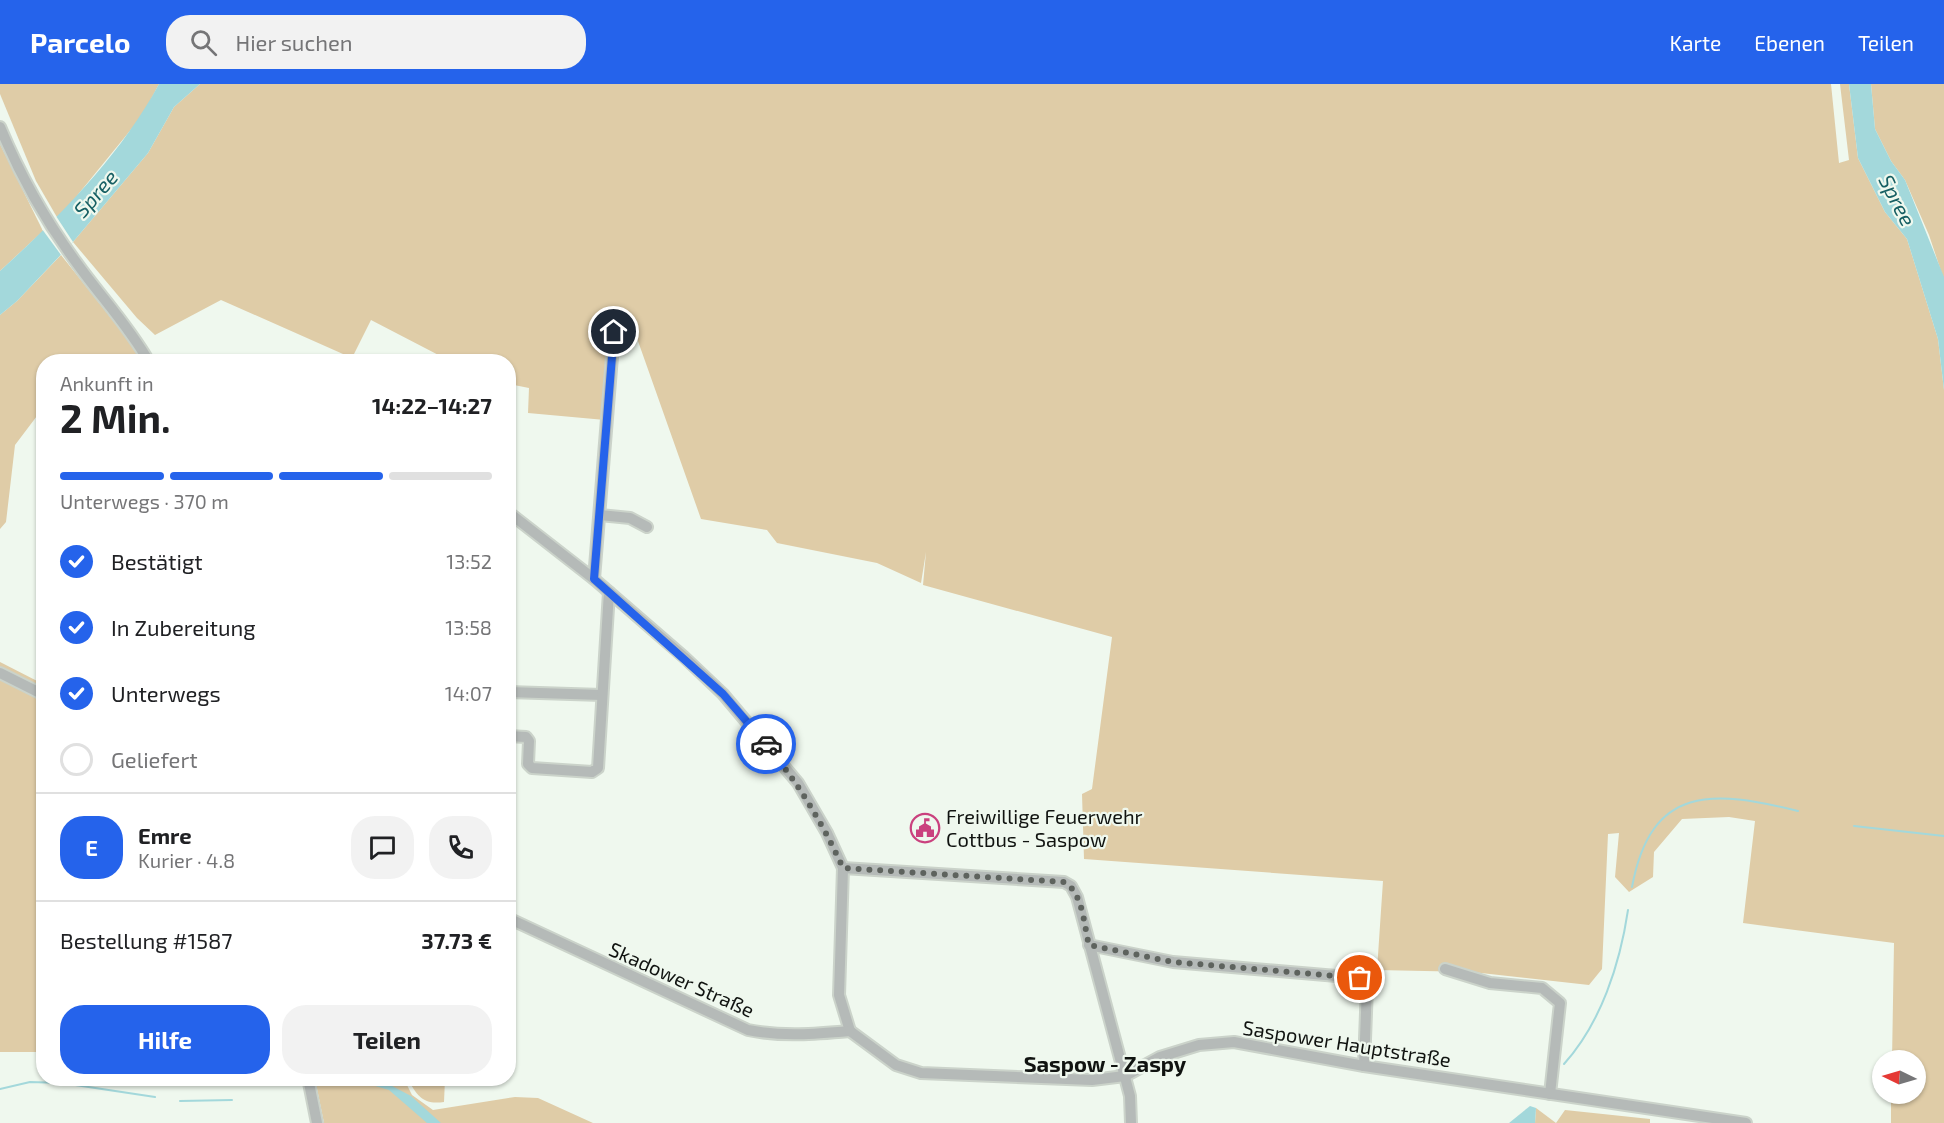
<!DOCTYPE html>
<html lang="de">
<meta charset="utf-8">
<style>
body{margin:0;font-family:"Exo 2",sans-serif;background:#f2f2f2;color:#202124;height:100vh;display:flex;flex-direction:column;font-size:22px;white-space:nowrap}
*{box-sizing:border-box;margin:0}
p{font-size:20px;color:#757577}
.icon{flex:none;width:33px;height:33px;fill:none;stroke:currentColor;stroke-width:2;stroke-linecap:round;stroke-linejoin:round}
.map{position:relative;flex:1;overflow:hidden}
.panel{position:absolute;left:36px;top:270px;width:480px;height:732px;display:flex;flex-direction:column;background:#fff;border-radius:24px;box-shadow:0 2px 4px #0004}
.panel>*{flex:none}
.needle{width:39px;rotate:275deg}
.buttons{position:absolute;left:1872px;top:966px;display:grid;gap:12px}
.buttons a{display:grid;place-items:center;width:54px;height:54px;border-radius:50%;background:#fff;box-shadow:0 2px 4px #0004;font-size:30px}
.pin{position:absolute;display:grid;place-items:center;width:51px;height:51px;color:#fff;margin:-26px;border:3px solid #fff;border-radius:50%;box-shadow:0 2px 6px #0007}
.courier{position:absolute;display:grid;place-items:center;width:60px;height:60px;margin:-30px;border:4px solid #2563eb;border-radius:50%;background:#fff;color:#222;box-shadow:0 2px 8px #0007}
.head em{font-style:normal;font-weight:700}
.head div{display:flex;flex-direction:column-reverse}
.head{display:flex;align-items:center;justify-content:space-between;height:102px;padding:0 24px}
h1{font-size:39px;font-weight:700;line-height:45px}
.bar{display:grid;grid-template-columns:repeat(4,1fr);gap:9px 6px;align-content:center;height:72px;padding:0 24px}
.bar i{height:8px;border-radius:4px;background:#e0e0e0}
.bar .selected{background:#2563eb}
.bar p{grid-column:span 4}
.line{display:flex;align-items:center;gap:15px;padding:0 24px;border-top:2px solid #e0e0e0}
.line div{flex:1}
.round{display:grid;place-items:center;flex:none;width:63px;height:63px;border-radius:24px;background:#f2f2f2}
ol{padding:0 24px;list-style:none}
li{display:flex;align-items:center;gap:18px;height:66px}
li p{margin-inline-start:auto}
li .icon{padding:6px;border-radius:50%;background:#2563eb;color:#fff;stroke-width:4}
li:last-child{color:#757577}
li i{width:33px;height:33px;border:3px solid #e0e0e0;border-radius:50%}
.primary-button{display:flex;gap:12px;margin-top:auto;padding:12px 24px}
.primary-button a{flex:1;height:69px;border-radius:24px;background:#2563eb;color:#fff;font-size:24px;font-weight:700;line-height:69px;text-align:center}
.primary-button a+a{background:#f2f2f2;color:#202124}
header{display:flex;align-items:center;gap:36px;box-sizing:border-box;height:84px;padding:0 30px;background:#2563eb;color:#fff}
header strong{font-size:28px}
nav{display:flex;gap:33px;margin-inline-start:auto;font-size:21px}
.search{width:420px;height:54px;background:#f2f2f2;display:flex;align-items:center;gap:15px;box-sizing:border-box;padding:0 21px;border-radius:24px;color:#757577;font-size:22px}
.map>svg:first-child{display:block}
.green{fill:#dfcca7}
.water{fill:#a3d8db}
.pier{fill:#eff8ee}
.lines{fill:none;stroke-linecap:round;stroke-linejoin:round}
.stream{stroke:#a3d8db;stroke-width:2}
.minor-casing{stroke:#cbd3ca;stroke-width:14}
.minor{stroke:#b5bab8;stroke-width:10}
.done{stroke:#5e635e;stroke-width:6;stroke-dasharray:0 10.8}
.route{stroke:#2563eb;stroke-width:8}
.labels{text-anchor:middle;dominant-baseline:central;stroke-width:4.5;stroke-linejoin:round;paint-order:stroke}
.poi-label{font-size:20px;fill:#101310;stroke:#eff8ee;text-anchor:start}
.street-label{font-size:20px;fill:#101310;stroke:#eff8ee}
.water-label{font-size:21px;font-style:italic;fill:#165f63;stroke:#eff8ee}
.quarter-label{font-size:22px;font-weight:bold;fill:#101310;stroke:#eff8ee}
</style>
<header>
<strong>Parcelo</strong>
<div class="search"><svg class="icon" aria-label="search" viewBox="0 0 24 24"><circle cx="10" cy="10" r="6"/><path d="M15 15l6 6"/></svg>Hier suchen</div>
<nav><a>Karte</a><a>Ebenen</a><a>Teilen</a></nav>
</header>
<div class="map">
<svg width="1944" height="1039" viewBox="0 0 1944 1039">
<rect width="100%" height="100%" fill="#eff8ee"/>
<g class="green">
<polygon points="0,0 159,0 142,32 58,135 36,97 0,10"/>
<polygon points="200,0 1831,0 1839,79 1849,76 1840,0 1849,0 1858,74 1885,128 1907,155 1938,255 1944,306 1944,1039 1891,1039 1891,1010 1916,1010 1916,976 1892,976 1894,859 1743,839 1755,737 1729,733 1682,735 1654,768 1653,793 1629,808 1615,793 1619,749 1608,750 1602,885 1589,901 1472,888 1377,886 1383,797 1084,775 1082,710 1092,705 1112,553 923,501 926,468 921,499 877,479 777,459 767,446 701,435 633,243 613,238 605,336 528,329 529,304 509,300 508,278 450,277 371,236 352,274 221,216 155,251 137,234 73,158 148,69 174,23"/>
<polygon points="1871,0 1944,0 1944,196 1929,151 1905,96 1891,77 1875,45"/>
<polygon points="0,60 43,147 0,187"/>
<polygon points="61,171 127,254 141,277 44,278 43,324 15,361 6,438 0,445 0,231 17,217"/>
<polygon points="0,578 43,600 43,968 0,968"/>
<polygon points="315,995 404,995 412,1011 433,1026 515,1013 538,1014 593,1039 324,1039"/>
<path d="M408,995H445L444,1018C423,1021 417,1012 408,995Z"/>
<polygon points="1536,1024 1556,1039 1565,1026 1650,1035 1650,1039 1535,1039"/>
</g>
<g class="water">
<path d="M159,0H200L174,23L148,69L73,158L17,217L0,231V187C60,132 120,72 159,0Z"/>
<polygon points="1849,0 1871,0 1875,45 1891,77 1905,96 1944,193 1944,306 1938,255 1907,155 1885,128 1858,74"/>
<polygon points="351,995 379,995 411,1012 441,1039 427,1039 389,1006"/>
<polygon points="1530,1022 1536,1024 1535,1039 1509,1039"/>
</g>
<polygon class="pier" points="56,132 73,158 61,171 42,145"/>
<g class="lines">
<g class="stream">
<polyline points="1854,742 1944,752"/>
<path d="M1632,803C1651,700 1713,706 1798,727"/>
<path d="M1564,980C1601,939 1620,880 1628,826"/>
<polyline points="0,1005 30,998 62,999 155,1013"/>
<polyline points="180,1017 232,1016"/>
</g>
<g class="minor-casing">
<g id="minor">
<path d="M0,43C20,91 45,136 76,178C100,212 128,241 149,278"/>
<polyline points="508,428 594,495 684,573 723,610 798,699 827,749 843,784 839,911 850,947"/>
<polyline points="600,431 630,434 647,443"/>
<polyline points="594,495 614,248"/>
<polyline points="0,589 44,611"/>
<polyline points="508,608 602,611"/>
<polyline points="508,652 526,653 529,657 528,680 532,684 592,688 598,684 609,508"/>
<polyline points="843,784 1064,798 1071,802 1077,813 1130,1012 1131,1039"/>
<path d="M508,834L748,946C782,953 816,950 850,947"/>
<polyline points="1089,861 1173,878 1360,894 1367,902 1364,982"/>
<polyline points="1445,885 1490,899 1542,904 1560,919 1550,1010"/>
<polyline points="850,947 896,981 921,989 1092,996 1125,992 1160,973 1199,961 1234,958 1364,982 1746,1039"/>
<polyline points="308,994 317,1039"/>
</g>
</g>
<use href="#minor" class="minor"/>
</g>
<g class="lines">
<path class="done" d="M766,660C798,699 822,738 843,784L1064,798C1083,808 1084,842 1089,861L1173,878L1360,894"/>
<polyline class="route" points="614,248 594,495 723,610 766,660"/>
</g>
<defs>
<g id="civic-ring" transform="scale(1.5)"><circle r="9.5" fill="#eff8ee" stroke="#ca417e" stroke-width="1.5"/><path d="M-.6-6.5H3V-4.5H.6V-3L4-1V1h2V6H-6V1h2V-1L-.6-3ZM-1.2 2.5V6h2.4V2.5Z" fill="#ca417e"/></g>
</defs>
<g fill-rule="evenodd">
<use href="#civic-ring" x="925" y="744"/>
</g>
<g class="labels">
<g class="poi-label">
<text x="946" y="732">Freiwillige Feuerwehr<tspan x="946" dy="23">Cottbus - Saspow</tspan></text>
</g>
<g class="street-label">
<text transform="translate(682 895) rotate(24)">Skadower Straße</text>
<text transform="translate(1347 959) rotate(9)">Saspower Hauptstraße</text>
</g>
<g class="water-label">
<text transform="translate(95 109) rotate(-49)">Spree</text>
<text transform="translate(1898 116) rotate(63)">Spree</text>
</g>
<g class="quarter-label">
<text x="1105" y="979">Saspow - Zaspy</text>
</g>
</g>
</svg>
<div class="buttons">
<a><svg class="needle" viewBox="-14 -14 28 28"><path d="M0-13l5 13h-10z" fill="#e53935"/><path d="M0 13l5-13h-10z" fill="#757577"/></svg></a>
</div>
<div class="pin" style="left:1360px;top:894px;background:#ea580c"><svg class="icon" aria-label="bag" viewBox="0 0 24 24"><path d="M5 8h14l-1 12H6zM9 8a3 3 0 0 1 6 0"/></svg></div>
<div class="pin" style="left:614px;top:248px;background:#1f2937"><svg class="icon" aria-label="home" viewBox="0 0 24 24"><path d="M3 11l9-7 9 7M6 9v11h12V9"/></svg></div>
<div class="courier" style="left:766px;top:660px"><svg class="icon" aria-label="car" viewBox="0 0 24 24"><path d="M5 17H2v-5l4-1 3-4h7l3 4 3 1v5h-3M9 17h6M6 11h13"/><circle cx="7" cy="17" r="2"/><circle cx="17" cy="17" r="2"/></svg></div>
<section class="panel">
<div class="head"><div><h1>2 Min.</h1><p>Ankunft in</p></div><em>14:22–14:27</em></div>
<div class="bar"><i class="selected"></i><i class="selected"></i><i class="selected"></i><i></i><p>Unterwegs · 370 m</p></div>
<ol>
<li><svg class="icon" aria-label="check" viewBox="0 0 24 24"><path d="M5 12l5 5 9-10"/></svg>Bestätigt<p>13:52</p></li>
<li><svg class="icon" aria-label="check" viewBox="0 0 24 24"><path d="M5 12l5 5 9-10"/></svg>In Zubereitung<p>13:58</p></li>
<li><svg class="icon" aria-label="check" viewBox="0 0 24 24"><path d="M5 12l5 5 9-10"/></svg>Unterwegs<p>14:07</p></li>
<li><i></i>Geliefert</li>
</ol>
<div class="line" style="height:108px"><b class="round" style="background:#2563eb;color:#fff">E</b><div><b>Emre</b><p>Kurier · 4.8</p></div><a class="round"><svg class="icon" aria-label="chat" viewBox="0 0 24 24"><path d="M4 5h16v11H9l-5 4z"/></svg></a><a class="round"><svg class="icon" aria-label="phone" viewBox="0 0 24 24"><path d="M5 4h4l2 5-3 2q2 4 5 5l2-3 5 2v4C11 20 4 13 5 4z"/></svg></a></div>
<div class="line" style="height:78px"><div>Bestellung #1587</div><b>37.73 €</b></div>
<div class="primary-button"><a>Hilfe</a><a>Teilen</a></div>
</section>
</div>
